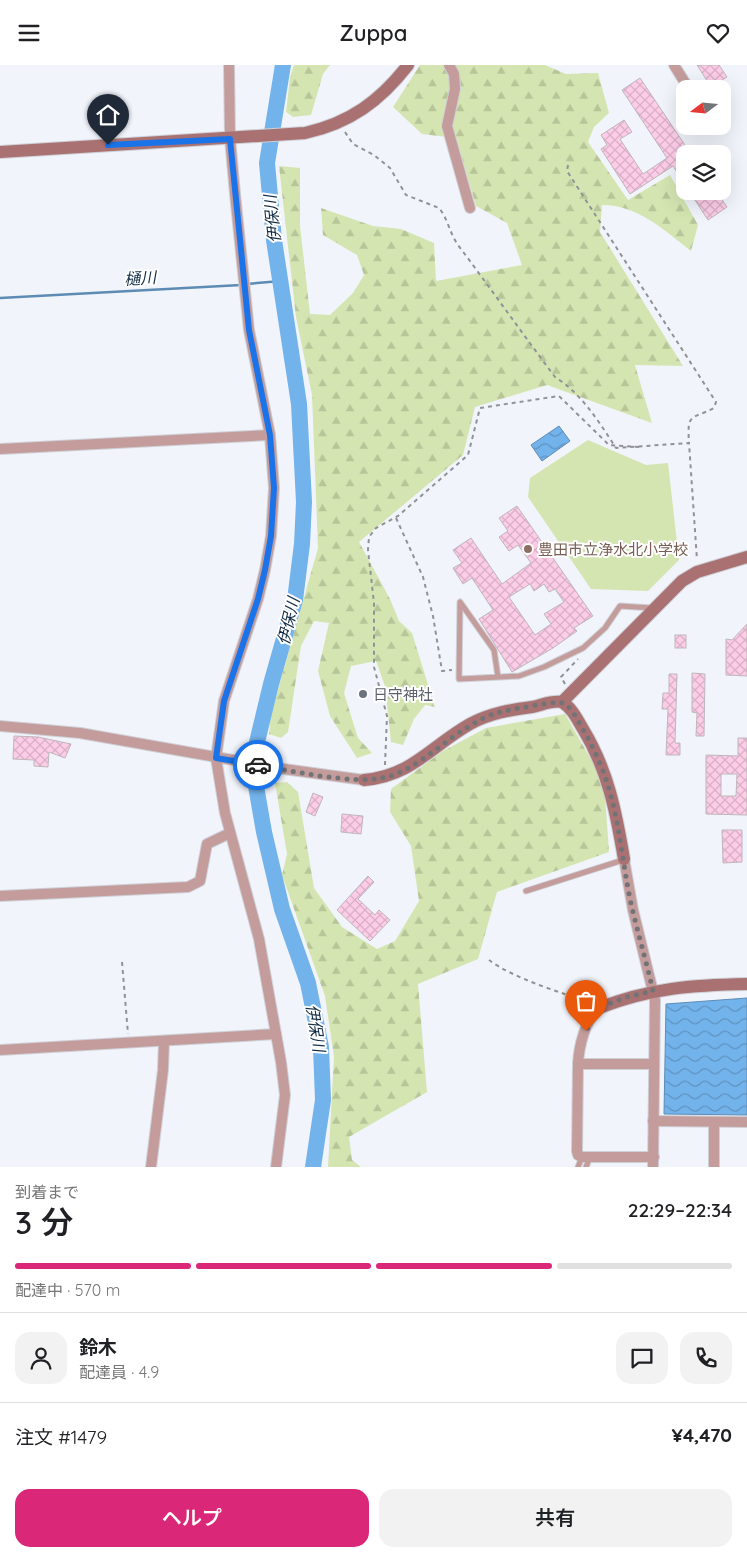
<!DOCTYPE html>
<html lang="ja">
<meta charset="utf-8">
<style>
body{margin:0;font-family:Quicksand,"Noto Sans JP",sans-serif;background:#f2f2f2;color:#202124;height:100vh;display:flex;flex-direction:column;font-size:19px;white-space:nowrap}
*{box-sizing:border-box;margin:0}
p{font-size:16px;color:#757577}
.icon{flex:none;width:28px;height:28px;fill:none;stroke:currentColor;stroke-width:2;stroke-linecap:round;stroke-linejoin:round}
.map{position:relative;height:1102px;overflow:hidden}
.sheet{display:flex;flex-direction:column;background:#fff;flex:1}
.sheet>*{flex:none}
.needle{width:32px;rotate:254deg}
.buttons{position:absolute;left:676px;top:15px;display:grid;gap:10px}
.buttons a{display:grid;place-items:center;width:55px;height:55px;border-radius:10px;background:#fff;box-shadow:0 5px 20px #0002;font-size:25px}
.pin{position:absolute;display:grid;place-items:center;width:42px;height:42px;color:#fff;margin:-51px -21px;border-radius:50% 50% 50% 0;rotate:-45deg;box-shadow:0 0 5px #0007}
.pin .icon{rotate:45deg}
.courier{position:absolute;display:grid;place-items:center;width:50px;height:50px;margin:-25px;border:4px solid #1a73e8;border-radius:50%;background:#fff;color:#222;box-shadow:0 1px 6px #0007}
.summary em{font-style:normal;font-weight:600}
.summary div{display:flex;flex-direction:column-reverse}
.summary{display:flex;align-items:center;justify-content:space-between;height:85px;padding:0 15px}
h1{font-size:32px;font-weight:600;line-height:38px}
.bar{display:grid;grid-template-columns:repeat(4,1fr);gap:8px 5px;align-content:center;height:60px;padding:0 15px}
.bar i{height:6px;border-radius:4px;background:#e0e0e0}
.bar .on{background:#db2777}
.bar p{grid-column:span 4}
.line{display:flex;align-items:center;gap:12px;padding:0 15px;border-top:1px solid #e0e0e0}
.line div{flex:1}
.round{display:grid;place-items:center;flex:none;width:52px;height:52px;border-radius:15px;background:#f2f2f2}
.cta{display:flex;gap:10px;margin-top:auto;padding:10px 15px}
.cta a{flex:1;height:58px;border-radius:15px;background:#db2777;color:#fff;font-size:20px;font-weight:600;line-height:58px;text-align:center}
.cta a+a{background:#f2f2f2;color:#202124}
header{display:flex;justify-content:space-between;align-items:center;height:65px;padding:0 15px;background:#fff;font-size:22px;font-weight:600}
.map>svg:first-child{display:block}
.green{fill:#d5e5b1}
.forest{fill:url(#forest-firs)}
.water{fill:url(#water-waves);stroke:#5e8bb4}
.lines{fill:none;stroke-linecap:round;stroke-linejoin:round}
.stream{stroke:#5e8bb4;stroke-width:2.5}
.river{stroke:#73b3ec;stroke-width:16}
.building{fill:url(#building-cross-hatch);stroke:#beb7bb;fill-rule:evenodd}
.lane-casing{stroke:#ced0d6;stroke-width:7}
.street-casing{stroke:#ced0d6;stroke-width:12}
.secondary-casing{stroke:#ced0d6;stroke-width:14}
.path{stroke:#909297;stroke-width:2;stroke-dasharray:4 4;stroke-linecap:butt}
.lane{stroke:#c49c9c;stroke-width:5}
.street{stroke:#c49c9c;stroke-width:10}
.secondary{stroke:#aa7172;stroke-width:12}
.done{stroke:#717377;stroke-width:5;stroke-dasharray:0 9}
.route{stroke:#1a73e8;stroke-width:6}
.education-dot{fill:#8d6e63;stroke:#fff;stroke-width:2}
.worship-dot{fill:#6b7280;stroke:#fff;stroke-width:2}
.labels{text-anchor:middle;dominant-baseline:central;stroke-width:4;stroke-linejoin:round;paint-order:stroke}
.education-label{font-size:15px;fill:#785e54;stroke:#fff;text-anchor:start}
.worship-label{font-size:15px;fill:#5b616d;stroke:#fff;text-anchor:start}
.water-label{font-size:16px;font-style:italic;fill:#122d45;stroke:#fff}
</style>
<header><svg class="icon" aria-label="menu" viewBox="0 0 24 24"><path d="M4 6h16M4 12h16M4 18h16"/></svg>Zuppa<svg class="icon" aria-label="heart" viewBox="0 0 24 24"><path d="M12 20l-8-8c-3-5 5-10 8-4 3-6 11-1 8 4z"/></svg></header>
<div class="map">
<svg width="747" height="1102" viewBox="0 0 747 1102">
<defs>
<pattern id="forest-firs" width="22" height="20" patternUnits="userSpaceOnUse" patternTransform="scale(1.25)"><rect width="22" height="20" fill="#d5e5b1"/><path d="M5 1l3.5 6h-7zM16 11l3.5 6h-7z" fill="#b7c599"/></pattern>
<pattern id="water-waves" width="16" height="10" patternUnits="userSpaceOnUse" patternTransform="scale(1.25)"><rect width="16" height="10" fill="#73b3ec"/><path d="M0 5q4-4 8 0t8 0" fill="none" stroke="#5f92c0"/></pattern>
<pattern id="building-cross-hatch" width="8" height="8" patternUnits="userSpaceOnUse" patternTransform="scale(1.25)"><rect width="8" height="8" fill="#fdcde8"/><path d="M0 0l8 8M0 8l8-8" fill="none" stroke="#d9b0c7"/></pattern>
</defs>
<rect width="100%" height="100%" fill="#f1f4fb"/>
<polygon class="green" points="588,375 646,400 668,398 679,495 648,526 591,524 528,432 530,413"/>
<g class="forest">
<polygon points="294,0 330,0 323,9 311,50 293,52 286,47 290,12"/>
<path d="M420,0H545L566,9L598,8L609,48L594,62L588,77L628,135L670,110L698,160L691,186C664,165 638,140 602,140L600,167L683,301L635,300L652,358L547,320L475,342L463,390L359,477L390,534L399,556L412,568L435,642L425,640L414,654L403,680L391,677L385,621L376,596L351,601L344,628L358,673L372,688L357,693L330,651L318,606L329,558L314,556L301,581L288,667L281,673L269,669L271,649L318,483L312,330L296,252L279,101L300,103V161L310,249L330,250L353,228L364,210L357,190L323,170L321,143L373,161L401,164L434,178L436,216L522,200L507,158L476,141L456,73L422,69L393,42Z"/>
<polygon points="565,649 604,717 609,787 497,827 478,894 418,919 427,1027 349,1072 352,1095 361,1102 328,1102 334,992 325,931 282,810 287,789 275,718 287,717 298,727 314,823 342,862 377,884 395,876 419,836 411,781 390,747 391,724 443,686 486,663"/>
</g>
<g class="water">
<polygon points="559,361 570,376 542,396 531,380"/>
<polygon points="747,933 747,1050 664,1049 666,939"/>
</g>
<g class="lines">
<g class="stream">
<polyline points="246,219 281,216"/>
<polyline points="0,233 241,220"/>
</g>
<polyline class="river" points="283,0 267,98 274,175 299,339 304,437 302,479 295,535 271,619 252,698 264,767 282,844 308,918 321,982 323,1035 313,1102"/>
</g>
<g class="building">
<polygon points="697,0 719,0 727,12 711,22"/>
<polygon points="640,13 691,89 685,89 685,120 673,101 630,129 601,84 607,80 601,70 624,55 632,67 620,74 643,109 667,93 622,25"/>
<polygon points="689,126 716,126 727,142 708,155"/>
<path d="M517,441L593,551L574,563L577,566L553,583L512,607L479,554L493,545L472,513L463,519L453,503L462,498L453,485L471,473L502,519L531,498L518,480L509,486L499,472L508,466L499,453ZM530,519L534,526L544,519L549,527L555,524L564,537L544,549L551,559L535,570L509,532Z"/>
<polygon points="747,559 747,611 726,610 726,574 732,575"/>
<rect x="675" y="570" width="11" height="13"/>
<polygon points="692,608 705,609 704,671 696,671 697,648 692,647"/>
<polygon points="669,609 677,609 675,678 680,678 680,690 666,690 668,644 662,644 663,628 669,628"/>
<polygon points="14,671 38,672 71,679 65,693 49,687 48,702 34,701 34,695 13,694"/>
<path d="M738,673H747V750L706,749V690L738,691ZM721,709H737L736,731H721Z"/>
<polygon points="313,728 323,732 315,751 306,747"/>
<polygon points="342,749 363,751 361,769 341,767"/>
<polygon points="722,765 742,765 742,797 723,798"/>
<polygon points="368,811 374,817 358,834 375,850 379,845 390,855 370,876 337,845"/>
</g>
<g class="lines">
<g class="lane-casing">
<g id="lane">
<polyline points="498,612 494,585 460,537 459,614 519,611 544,602 583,583 605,563 620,541 653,543"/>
<polyline points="526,826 623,795"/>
<polyline points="578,1102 582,1092"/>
<polyline points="586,1102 590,1092"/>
</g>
</g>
<g class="street-casing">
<g id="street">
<polyline points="229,0 230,73 235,129 249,265 270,370 274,423 271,471 265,505 258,534 224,636 216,693 225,748 259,874 281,997 285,1030 276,1102"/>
<polyline points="449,0 454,9 455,24 447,61 470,143"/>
<polyline points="674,0 689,24"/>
<polyline points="0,384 270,370"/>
<polyline points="0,661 80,668 284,704 364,715"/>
<polyline points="624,794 633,845 655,935 653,1102"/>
<polyline points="0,831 188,822 200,816 207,779 230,768"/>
<polyline points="0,985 276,969"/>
<path d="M578,999C579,981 585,955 599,943"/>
<polyline points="653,1056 747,1057"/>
<polyline points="654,1092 582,1092 578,1090 577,1086 578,999 654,999"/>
<polyline points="151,1102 163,1005 164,976"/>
<polyline points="714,1102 714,1057"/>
</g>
</g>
<g class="secondary-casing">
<g id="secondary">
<path d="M0,87L305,68C350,58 380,36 408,0"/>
<polyline points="562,637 682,516 697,507 747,492"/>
<path d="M364,715C412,711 431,681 470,659C490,648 510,645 532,642C542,640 552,635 562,637C572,643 577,654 583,664C608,705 616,747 624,794"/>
<path d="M599,943C650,923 693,920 747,919"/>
</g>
</g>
<g class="path">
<path d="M345,67L353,79L374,90L390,103L406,130L439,143C448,154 450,169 458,180C491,224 522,268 555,312C582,329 599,357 616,383L689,378L697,495"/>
<path d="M568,100L567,106L716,337L714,343C691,355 687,347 689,378"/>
<polyline points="396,453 423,512 433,551 442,606 452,605"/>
<polyline points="565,619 561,612 578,594"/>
<polyline points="385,700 387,651 374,602 374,538 368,485 369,472 376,463 398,451 468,390 480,343 559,331 609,380 639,382"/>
<path d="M489,895C511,912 563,929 590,937"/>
<polyline points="122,897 128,969"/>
</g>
<use href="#lane" class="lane"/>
<use href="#street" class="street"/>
<use href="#secondary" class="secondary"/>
</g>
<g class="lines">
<path class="done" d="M258,700C291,706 351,719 382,713C419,707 456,661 496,648C504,646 557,635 563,638C572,642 576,653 581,661C618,722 617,767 630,834C637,865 646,895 653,926L626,932L599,943L586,966"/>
<polyline class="route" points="108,80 230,74 249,265 270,370 274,423 271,471 265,505 258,534 224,636 216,693 258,700"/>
</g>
<circle class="education-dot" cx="528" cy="484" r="5"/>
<circle class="worship-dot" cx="363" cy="629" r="5"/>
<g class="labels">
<g class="education-label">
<text x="538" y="484">豊田市立浄水北小学校</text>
</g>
<g class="worship-label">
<text x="373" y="629">日守神社</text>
</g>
<g class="water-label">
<text transform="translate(272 154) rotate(-96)">伊保川</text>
<text transform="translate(140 213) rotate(-4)">樋川</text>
<text transform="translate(288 556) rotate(-77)">伊保川</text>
<text transform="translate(316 963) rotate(81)">伊保川</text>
</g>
</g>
</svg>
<div class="buttons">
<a><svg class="needle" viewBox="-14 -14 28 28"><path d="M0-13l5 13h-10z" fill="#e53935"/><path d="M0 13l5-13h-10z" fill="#757577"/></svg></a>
<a><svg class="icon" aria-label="layers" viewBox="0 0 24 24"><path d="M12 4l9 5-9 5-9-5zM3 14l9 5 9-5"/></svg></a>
</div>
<div class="pin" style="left:586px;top:966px;background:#ea580c"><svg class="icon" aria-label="bag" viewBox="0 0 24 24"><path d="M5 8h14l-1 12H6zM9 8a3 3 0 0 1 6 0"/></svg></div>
<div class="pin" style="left:108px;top:80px;background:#1f2937"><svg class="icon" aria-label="home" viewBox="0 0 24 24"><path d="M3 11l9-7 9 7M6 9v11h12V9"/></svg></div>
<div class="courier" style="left:258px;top:700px"><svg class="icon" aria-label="car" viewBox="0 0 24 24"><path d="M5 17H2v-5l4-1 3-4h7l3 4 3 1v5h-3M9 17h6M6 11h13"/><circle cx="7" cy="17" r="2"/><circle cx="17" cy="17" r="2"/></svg></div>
</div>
<section class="sheet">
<div class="summary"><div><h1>3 分</h1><p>到着まで</p></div><em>22:29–22:34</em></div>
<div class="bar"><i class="on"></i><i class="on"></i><i class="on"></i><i></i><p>配達中 · 570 m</p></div>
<div class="line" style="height:90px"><a class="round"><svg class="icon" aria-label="person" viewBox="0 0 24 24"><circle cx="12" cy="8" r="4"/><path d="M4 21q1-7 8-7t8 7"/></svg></a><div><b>鈴木</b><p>配達員 · 4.9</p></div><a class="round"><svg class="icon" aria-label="chat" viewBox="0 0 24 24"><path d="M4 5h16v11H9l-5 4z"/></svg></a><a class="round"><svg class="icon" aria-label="phone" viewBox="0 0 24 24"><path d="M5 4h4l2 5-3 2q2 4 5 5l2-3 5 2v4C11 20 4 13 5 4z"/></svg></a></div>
<div class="line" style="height:65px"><div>注文 #1479</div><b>¥4,470</b></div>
<div class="cta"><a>ヘルプ</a><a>共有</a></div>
</section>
